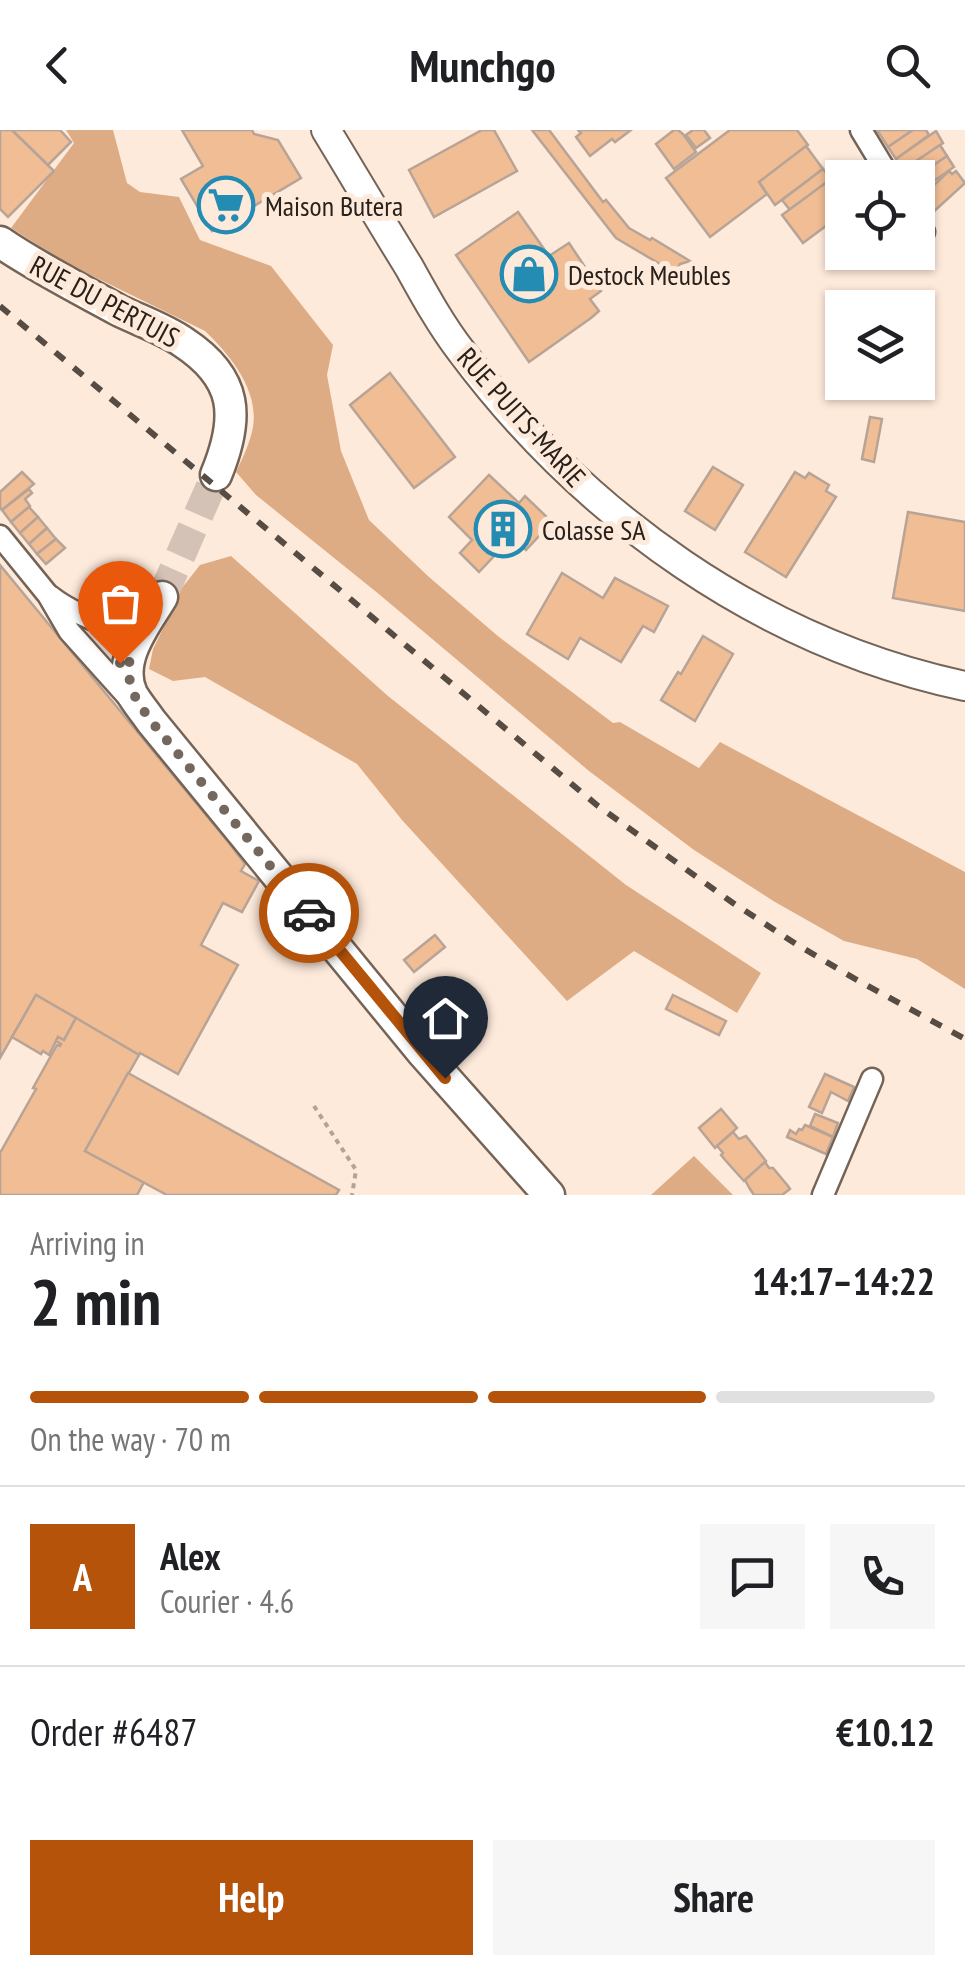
<!DOCTYPE html>
<meta charset="utf-8">
<style>
body{margin:0;font-family:"PT Sans Narrow",sans-serif;background:#f6f6f6;color:#202124;height:100vh;display:flex;flex-direction:column;font-size:38px;white-space:nowrap}
*{box-sizing:border-box;margin:0}
p{font-size:32px;color:#757577}
.icon{flex:none;width:55px;height:55px;fill:none;stroke:currentColor;stroke-width:2;stroke-linecap:round;stroke-linejoin:round}
.map{position:relative;height:1065px;overflow:hidden}
.side{display:flex;flex-direction:column;background:#fff;flex:1}
.side>*{flex:none}
.buttons{position:absolute;left:825px;top:30px;display:grid;gap:20px}
.buttons a{display:grid;place-items:center;width:110px;height:110px;border-radius:0px;background:#fff;box-shadow:0 2px 8px #0004;font-size:50px}
.pin{position:absolute;display:grid;place-items:center;width:85px;height:85px;color:#fff;margin:-102px -42px;border-radius:50% 50% 50% 0;rotate:-45deg;box-shadow:0 0 10px #0007}
.pin .icon{rotate:45deg}
.courier{position:absolute;display:grid;place-items:center;width:100px;height:100px;margin:-50px;border:8px solid #b45309;border-radius:50%;background:#fff;color:#222;box-shadow:0 2px 12px #0007}
.head em{font-style:normal;font-weight:700}
.head div{display:flex;flex-direction:column-reverse}
.head{display:flex;align-items:center;justify-content:space-between;height:170px;padding:0 30px}
h1{font-size:65px;font-weight:700;line-height:75px}
.bar{display:grid;grid-template-columns:repeat(4,1fr);gap:15px 10px;align-content:center;height:120px;padding:0 30px}
.bar i{height:12px;border-radius:8px;background:#e0e0e0}
.bar .selected{background:#b45309}
.bar p{grid-column:span 4}
.line{display:flex;align-items:center;gap:25px;padding:0 30px;border-top:2px solid #e0e0e0}
.line div{flex:1}
.round{display:grid;place-items:center;flex:none;width:105px;height:105px;border-radius:0px;background:#f6f6f6}
.button{display:flex;gap:20px;margin-top:auto;padding:20px 30px}
.button a{flex:1;height:115px;border-radius:0px;background:#b45309;color:#fff;font-size:40px;font-weight:700;line-height:115px;text-align:center}
.button a+a{background:#f6f6f6;color:#202124}
header{display:flex;justify-content:space-between;align-items:center;height:130px;padding:0 30px;background:#fff;font-size:45px;font-weight:700}
.map>svg:first-child{display:block}
.forest{fill:#deac84}
.building{fill:#f0bd95;stroke:#b7a496;stroke-width:2.5}
.lines{fill:none;stroke-linecap:round;stroke-linejoin:round}
.secondary-tunnel{stroke:#d3c2b5;stroke-width:30;stroke-dasharray:30 15;stroke-linecap:butt}
.minor-casing{stroke:#756456;stroke-width:25}
.tertiary-casing{stroke:#756456;stroke-width:32}
.secondary-casing{stroke:#756456;stroke-width:35}
.path{stroke:#b3a397;stroke-width:4;stroke-dasharray:5 5;stroke-linecap:butt}
.minor{stroke:#fff;stroke-width:20}
.tertiary{stroke:#fff;stroke-width:28}
.secondary{stroke:#fff;stroke-width:30}
.rail{stroke:#564c44;stroke-width:6;stroke-dasharray:12 12;stroke-linecap:butt}
.done{stroke:#73675e;stroke-width:10;stroke-dasharray:0 18}
.route{stroke:#b45309;stroke-width:12}
.labels{text-anchor:middle;dominant-baseline:central;stroke-width:10;stroke-linejoin:round;paint-order:stroke}
.poi-label{font-size:28px;fill:#28201b;stroke:#feeadb;text-anchor:start}
.street-label{font-size:28px;fill:#28201b;stroke:#feeadb}
</style>
<header><svg class="icon" aria-label="back" viewBox="0 0 24 24"><path d="M15 5l-7 7 7 7"/></svg>Munchgo<svg class="icon" aria-label="search" viewBox="0 0 24 24"><circle cx="10" cy="10" r="6"/><path d="M15 15l6 6"/></svg></header>
<div class="map">
<svg width="965" height="1065" viewBox="0 0 965 1065">
<rect width="100%" height="100%" fill="#feeadb"/>
<g class="forest">
<path d="M66,0H113L127,53L140,62L179,67L200,110L271,136L333,215L327,245L341,321L369,390L429,447L499,507L613,593L620,592L699,638L720,612L965,742V859L917,829L844,811L775,772L694,720L589,641L380,465L256,365L236,342C243,327 250,313 253,297C259,260 230,225 205,201L66,133L11,98L74,13Z"/>
<polygon points="231,426 388,566 626,755 761,843 737,883 634,821 567,871 402,690 357,634 205,547 173,551 149,539 153,519 174,477 170,473 200,435"/>
<polygon points="694,1026 733,1065 651,1065"/>
</g>
<g class="building">
<polygon points="0,0 12,0 54,41 8,87 0,79"/>
<polygon points="12,0 60,0 71,12 48,35"/>
<polygon points="182,0 252,0 254,4 278,10 301,48 212,101 181,49 203,36"/>
<polygon points="482,0 494,0 517,41 434,87 409,40"/>
<polygon points="532,0 549,0 603,72 606,70 629,98 650,110 652,108 690,131 680,134 675,143 616,108"/>
<polygon points="578,0 631,0 615,12 612,9 590,26 576,7 581,3"/>
<polygon points="674,0 678,0 683,4 696,22 674,39 656,14"/>
<polygon points="693,0 704,0 710,8 696,18 686,5"/>
<polygon points="730,0 797,0 808,15 759,52 767,64 710,107 666,48"/>
<polygon points="877,0 913,0 888,17"/>
<polygon points="913,0 926,0 929,5 896,29 888,17"/>
<polygon points="936,1 943,13 903,40 896,29"/>
<polygon points="940,15 947,26 915,48 908,48 903,40"/>
<polygon points="806,16 823,39 775,75 759,52"/>
<polygon points="947,26 954,37 918,62 918,48 915,48"/>
<polygon points="823,39 831,49 790,80 782,70"/>
<polygon points="949,41 952,44 956,41 965,53 931,84 920,68"/>
<polygon points="831,49 842,65 842,84 803,113 782,85"/>
<polygon points="518,82 549,126 569,113 601,161 590,169 599,181 591,188 529,232 456,125"/>
<polygon points="390,243 455,327 414,358 350,275"/>
<polygon points="870,287 882,289 874,332 862,329"/>
<polygon points="713,337 743,355 715,400 685,381"/>
<polygon points="22,342 34,354 2,380 0,378 0,362"/>
<polygon points="795,342 805,348 809,343 829,355 826,361 836,367 786,447 745,422"/>
<polygon points="489,345 519,373 525,366 552,392 526,420 512,407 479,442 460,423 472,410 449,387"/>
<polygon points="29,359 32,363 25,369 30,376 11,392 2,380"/>
<polygon points="29,377 38,387 20,403 11,392"/>
<polygon points="908,382 965,392 965,481 893,468"/>
<polygon points="38,387 47,398 29,414 20,403"/>
<polygon points="47,398 56,409 37,424 29,414"/>
<polygon points="56,409 65,418 46,434 37,424"/>
<polygon points="0,435 229,713 245,734 241,741 259,751 242,782 223,773 201,815 238,835 178,944 140,923 139,925 36,865 0,928"/>
<polygon points="562,443 603,468 615,448 668,476 654,502 643,496 621,532 580,508 568,529 527,504"/>
<polygon points="703,506 733,524 695,591 661,570 678,542 681,544"/>
<polygon points="435,805 445,817 414,842 404,830"/>
<polygon points="36,865 76,888 64,910 58,907 49,925 43,921 41,924 12,907"/>
<polygon points="673,865 726,891 719,905 666,879"/>
<polygon points="76,888 139,925 85,1021 144,1052 137,1065 0,1065 0,1023 36,959 33,958 57,915 60,916 61,914 56,911 58,907 64,910"/>
<polygon points="128,943 339,1060 336,1065 167,1065 85,1021"/>
<polygon points="825,944 854,957 848,971 831,962 822,983 809,977"/>
<polygon points="721,979 737,998 715,1018 699,998"/>
<polygon points="815,984 838,993 833,1007 810,996"/>
<polygon points="805,995 833,1007 826,1024 787,1007 790,1000 796,1004 799,999 802,1000"/>
<polygon points="733,1002 739,1009 746,1006 766,1031 744,1051 726,1031 721,1025 723,1023 717,1016"/>
<polygon points="765,1032 769,1038 773,1038 788,1056 790,1059 782,1065 754,1065 750,1059 745,1050"/>
</g>
<g class="lines">
<polyline class="secondary-tunnel" points="162,467 216,345"/>
<g class="minor-casing">
<g id="minor">
<polyline points="861,0 890,48"/>
<polyline points="918,92 924,102"/>
<polyline points="0,406 48,465 69,501 129,568"/>
<path d="M50,466C59,473 69,479 80,484C103,494 123,499 129,526L125,530"/>
<polyline points="823,1065 872,949"/>
</g>
</g>
<g class="tertiary-casing">
<path id="tertiary" d="M326,0C354,46 381,92 409,137C425,166 441,195 461,221C584,386 762,513 965,556"/>
</g>
<g class="secondary-casing">
<g id="secondary">
<path d="M0,112C38,138 80,159 120,181C141,191 164,199 183,212C238,248 240,287 216,345"/>
<path d="M162,467C146,494 116,530 132,564C137,573 145,582 151,591L422,922L549,1065"/>
</g>
</g>
<polyline class="path" points="314,976 356,1040 352,1065"/>
<use href="#minor" class="minor"/>
<use href="#tertiary" class="tertiary"/>
<use href="#secondary" class="secondary"/>
<polyline class="rail" points="0,176 598,676 733,773 796,814 857,850 965,909"/>
</g>
<g class="lines">
<path class="done" d="M120,533L130,526C126,557 134,567 151,591L309,783"/>
<polyline class="route" points="309,783 445,948"/>
</g>
<defs>
<g id="supermarket-ring" transform="scale(2.875)"><circle r="9.5" fill="#feeadb" stroke="#248bb3" stroke-width="1.5"/><path d="M-6-5.5h2.5l.6 2H6L4.5 2H-2.5L-4.4-4H-6ZM-1.5 3.2a1.3 1.3 0 1 0 .1 0ZM3 3.2a1.3 1.3 0 1 0 .1 0Z" fill="#248bb3"/></g>
<g id="shop-ring" transform="scale(2.875)"><circle r="9.5" fill="#feeadb" stroke="#248bb3" stroke-width="1.5"/><path d="M-5-2.5h2.3a2.7 3.5 0 0 1 5.4 0H5L5.5 6h-11ZM-1.5-2.5h3a1.5 2.3 0 0 0-3 0Z" fill="#248bb3"/></g>
<g id="building-ring" transform="scale(2.875)"><circle r="9.5" fill="#feeadb" stroke="#248bb3" stroke-width="1.5"/><path d="M-4-6H4V6H1V3H-1V6H-4ZM-2.5-4.3h1.7v1.8h-1.7ZM.8-4.3h1.7v1.8H.8ZM-2.5-1h1.7V.8h-1.7ZM.8-1h1.7V.8H.8Z" fill="#248bb3"/></g>
</defs>
<g fill-rule="evenodd">
<use href="#supermarket-ring" x="226" y="75"/>
<use href="#shop-ring" x="529" y="144"/>
<use href="#building-ring" x="503" y="399"/>
</g>
<g class="labels">
<g class="poi-label">
<text x="265" y="75">Maison Butera</text>
<text x="568" y="144">Destock Meubles</text>
<text x="542" y="399">Colasse SA</text>
</g>
<g class="street-label">
<text transform="translate(105 171) rotate(28)">RUE DU PERTUIS</text>
<text transform="translate(522 287) rotate(48)">RUE PUITS-MARIE</text>
</g>
</g>
</svg>
<div class="buttons">
<a><svg class="icon" aria-label="locate" viewBox="0 0 24 24"><circle cx="12" cy="12" r="6"/><path d="M12 2v4M12 18v4M2 12h4M18 12h4"/></svg></a>
<a><svg class="icon" aria-label="layers" viewBox="0 0 24 24"><path d="M12 4l9 5-9 5-9-5zM3 14l9 5 9-5"/></svg></a>
</div>
<div class="pin" style="left:120px;top:533px;background:#ea580c"><svg class="icon" aria-label="bag" viewBox="0 0 24 24"><path d="M5 8h14l-1 12H6zM9 8a3 3 0 0 1 6 0"/></svg></div>
<div class="pin" style="left:445px;top:948px;background:#1f2937"><svg class="icon" aria-label="home" viewBox="0 0 24 24"><path d="M3 11l9-7 9 7M6 9v11h12V9"/></svg></div>
<div class="courier" style="left:309px;top:783px"><svg class="icon" aria-label="car" viewBox="0 0 24 24"><path d="M5 17H2v-5l4-1 3-4h7l3 4 3 1v5h-3M9 17h6M6 11h13"/><circle cx="7" cy="17" r="2"/><circle cx="17" cy="17" r="2"/></svg></div>
</div>
<section class="side">
<div class="head"><div><h1>2 min</h1><p>Arriving in</p></div><em>14:17–14:22</em></div>
<div class="bar"><i class="selected"></i><i class="selected"></i><i class="selected"></i><i></i><p>On the way · 70 m</p></div>
<div class="line" style="height:180px"><b class="round" style="background:#b45309;color:#fff">A</b><div><b>Alex</b><p>Courier · 4.6</p></div><a class="round"><svg class="icon" aria-label="chat" viewBox="0 0 24 24"><path d="M4 5h16v11H9l-5 4z"/></svg></a><a class="round"><svg class="icon" aria-label="phone" viewBox="0 0 24 24"><path d="M5 4h4l2 5-3 2q2 4 5 5l2-3 5 2v4C11 20 4 13 5 4z"/></svg></a></div>
<div class="line" style="height:130px"><div>Order #6487</div><b>€10.12</b></div>
<div class="button"><a>Help</a><a>Share</a></div>
</section>
